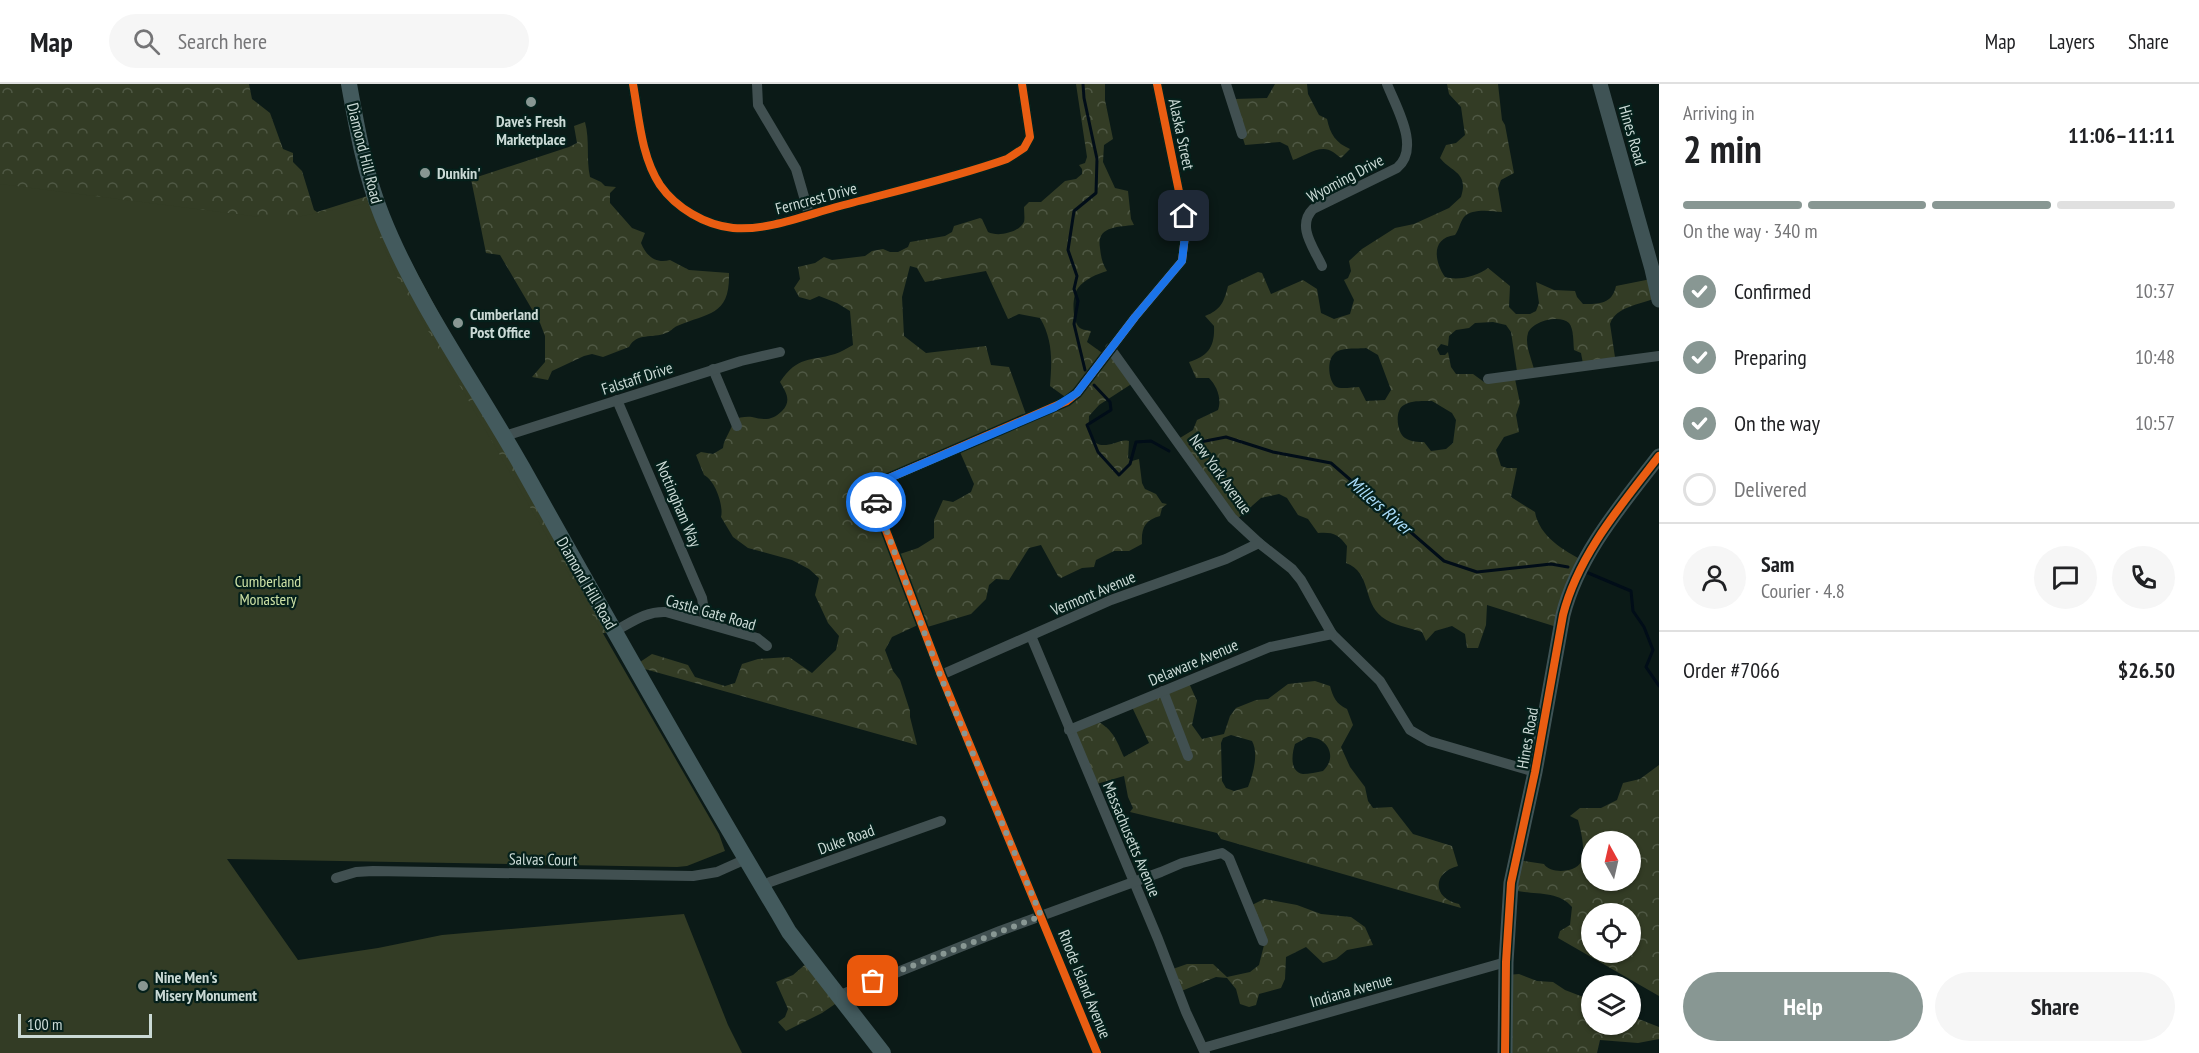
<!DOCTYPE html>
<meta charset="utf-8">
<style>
body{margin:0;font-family:"PT Sans Narrow",sans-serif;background:#f6f6f6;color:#202124;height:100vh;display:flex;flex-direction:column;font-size:22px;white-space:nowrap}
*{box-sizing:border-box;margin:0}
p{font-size:20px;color:#757577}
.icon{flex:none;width:33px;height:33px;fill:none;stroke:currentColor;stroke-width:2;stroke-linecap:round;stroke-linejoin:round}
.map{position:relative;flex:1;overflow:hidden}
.panel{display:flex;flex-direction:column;background:#fff;width:540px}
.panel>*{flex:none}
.needle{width:39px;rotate:352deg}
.controls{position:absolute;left:1581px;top:747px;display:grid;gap:12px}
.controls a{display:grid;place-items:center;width:60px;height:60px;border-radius:50%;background:#fff;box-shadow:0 2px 4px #0004;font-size:30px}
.scale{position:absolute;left:18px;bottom:15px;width:134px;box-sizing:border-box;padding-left:6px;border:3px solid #cbdad6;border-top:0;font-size:16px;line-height:21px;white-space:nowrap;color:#cbdad6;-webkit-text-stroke:4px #05201b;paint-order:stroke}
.pin{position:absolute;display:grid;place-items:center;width:51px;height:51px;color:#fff;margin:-26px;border-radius:12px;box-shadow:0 3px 9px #0006}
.courier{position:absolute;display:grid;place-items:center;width:60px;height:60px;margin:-30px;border:4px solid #1a73e8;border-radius:50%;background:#fff;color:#222;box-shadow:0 2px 8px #0007}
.head em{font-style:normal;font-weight:600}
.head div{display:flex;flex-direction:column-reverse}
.head{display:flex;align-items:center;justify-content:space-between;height:102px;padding:0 24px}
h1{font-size:39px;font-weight:600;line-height:45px}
.bar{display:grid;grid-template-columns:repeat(4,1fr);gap:9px 6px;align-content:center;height:72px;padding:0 24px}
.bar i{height:8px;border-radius:4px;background:#e0e0e0}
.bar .active{background:#889793}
.bar p{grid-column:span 4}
.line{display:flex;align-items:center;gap:15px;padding:0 24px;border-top:2px solid #e0e0e0}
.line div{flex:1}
.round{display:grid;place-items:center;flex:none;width:63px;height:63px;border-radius:32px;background:#f6f6f6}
ol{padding:0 24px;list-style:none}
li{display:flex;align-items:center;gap:18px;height:66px}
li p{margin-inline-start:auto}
li .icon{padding:6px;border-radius:50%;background:#889793;color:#fff;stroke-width:4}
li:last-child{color:#757577}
li i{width:33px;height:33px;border:3px solid #e0e0e0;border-radius:50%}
.cta{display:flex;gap:12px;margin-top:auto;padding:12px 24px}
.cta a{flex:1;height:69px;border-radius:36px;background:#889793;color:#fff;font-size:24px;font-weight:600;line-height:69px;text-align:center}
.cta a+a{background:#f6f6f6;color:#202124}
header{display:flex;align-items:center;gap:36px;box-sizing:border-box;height:84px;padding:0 30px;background:#fff;border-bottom:2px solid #e0e0e0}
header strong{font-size:28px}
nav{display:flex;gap:33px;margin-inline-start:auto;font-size:21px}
.search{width:420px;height:54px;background:#f6f6f6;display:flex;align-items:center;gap:15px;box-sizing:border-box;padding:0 21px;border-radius:33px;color:#757577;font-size:22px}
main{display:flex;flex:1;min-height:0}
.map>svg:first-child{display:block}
.forest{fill:url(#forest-crowns);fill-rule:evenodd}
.park{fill:#333c25}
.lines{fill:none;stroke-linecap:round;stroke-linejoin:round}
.stream{stroke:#010d18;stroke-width:3}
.street{stroke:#415051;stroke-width:10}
.secondary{stroke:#3f5355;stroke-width:15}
.primary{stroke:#435a5d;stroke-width:16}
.cycleway-casing{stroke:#05201b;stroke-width:11}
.cycleway{stroke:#e95d12;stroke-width:8}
.done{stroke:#889793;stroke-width:6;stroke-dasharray:0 10.8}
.route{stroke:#1a73e8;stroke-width:8}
.poi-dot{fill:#889793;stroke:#05201b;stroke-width:2}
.labels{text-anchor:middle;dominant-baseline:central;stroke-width:4.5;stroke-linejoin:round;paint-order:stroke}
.poi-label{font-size:16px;font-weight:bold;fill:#cbdad6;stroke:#05201b;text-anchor:start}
.street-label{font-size:16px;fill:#cbdad6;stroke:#05201b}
.park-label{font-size:16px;fill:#cde1a5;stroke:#05201b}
.water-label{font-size:18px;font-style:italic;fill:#aadcf9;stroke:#05201b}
</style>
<header>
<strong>Map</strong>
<div class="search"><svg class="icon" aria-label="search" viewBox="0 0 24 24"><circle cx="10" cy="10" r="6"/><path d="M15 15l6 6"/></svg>Search here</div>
<nav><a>Map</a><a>Layers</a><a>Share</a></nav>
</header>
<main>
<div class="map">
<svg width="1659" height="969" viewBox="0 0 1659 969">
<defs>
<pattern id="forest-crowns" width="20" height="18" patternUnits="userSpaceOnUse" patternTransform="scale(1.5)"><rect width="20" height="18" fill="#333c25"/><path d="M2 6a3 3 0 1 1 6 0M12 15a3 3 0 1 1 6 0" fill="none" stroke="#4f5844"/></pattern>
</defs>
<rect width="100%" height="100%" fill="#0b1a17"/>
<g class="forest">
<polygon points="0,0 249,0 252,15 270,29 283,65 293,69 293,78 302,87 314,126 317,128 374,110 612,548 575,553 0,364"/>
<path d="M1076,0H1105V16L1113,55L1104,61L1103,78L1115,104L1128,107L1131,135L1134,141C1118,143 1096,142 1100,164C1101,173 1102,179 1107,187C1097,190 1085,195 1078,204C1072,212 1072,233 1078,242C1080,246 1087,246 1091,247L1087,258L1105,271L1110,268L1133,299L1099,321L1089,332C1088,351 1091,367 1115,359C1121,357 1123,356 1129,357L1128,374L1132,377L1139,375L1142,399L1145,405L1156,410L1162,419L1167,420L1162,424L1160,432C1145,436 1141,444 1142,460L1129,467H1114L1096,476L1094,483L1082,484L1061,494L1058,492L1041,461L1029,464L1009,496L996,495L989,501L986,515L971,530L924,544L920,540L892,553L885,566L893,587L900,596L910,627V633L917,661L634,582L652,570L688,581L695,593L725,602L735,599L742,580L758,575L789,573L812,589L836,566L839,552L828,539L815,511L819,494L809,485L792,476L748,464L733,453L721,433C724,422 715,396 704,391L696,371L701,368L713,370L723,364C724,353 733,346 733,335C739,334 746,332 752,333C764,336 772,337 782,327C792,317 786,308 780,298C799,271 808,278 835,270C841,268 847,264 853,261L850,227L837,219L819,212L810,216L799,213L794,204L800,195L798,183L815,179L824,173L832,176L865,172L872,167L883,165L890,168H898L908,163L910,158L945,152L952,148L954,142L980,134L982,135L988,148C997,153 1019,149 1024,138C1025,134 1024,128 1024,123L1029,118H1041L1065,97L1076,95L1082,90V85L1079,81L1085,79L1087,73ZM910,182L917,184L925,198L986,187L1008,235L1019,230L1040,234C1053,256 1052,277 1050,302L1068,315L1028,336L1009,283L991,281L986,262L926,269L904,252L902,213ZM960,368L974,400L971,408L953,418L943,416L934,436V454L918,464L900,470L875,405Z"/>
<path d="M1275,0H1307L1308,10L1319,31L1327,35C1330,50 1336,59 1350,65L1341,74C1338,72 1336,70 1333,68C1321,59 1305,72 1293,76L1288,62L1280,58L1245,61L1233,22L1235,15L1267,14Z"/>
<path d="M1447,0H1498L1502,36L1505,41L1514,89L1501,96L1498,104L1502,128C1491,127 1472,124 1464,133C1460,138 1459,146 1455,151C1431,154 1434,177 1445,193C1459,197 1477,192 1488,184L1510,202L1509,223L1516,230H1530L1536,227L1539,219L1536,198L1554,206L1575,207L1577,213L1583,220C1600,220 1612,220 1616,202L1651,195L1655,214C1640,221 1616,222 1610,240L1616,280L1584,285L1581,269L1574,266C1573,258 1574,245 1569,239C1560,230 1532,237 1528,249C1524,262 1533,277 1535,290L1518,294L1511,248L1506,241L1493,238L1475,239L1469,244L1456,246L1449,252L1448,262L1441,260L1437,265L1440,271H1445L1448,268L1451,283L1456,290H1473L1484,298L1515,295L1520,319L1516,331L1519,348L1504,353L1496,366L1501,382L1507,384H1517L1511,413L1535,428C1539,452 1564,467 1584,477L1560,544L1487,521L1486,541L1478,564H1467L1465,550L1452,542L1435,547L1426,557L1422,548C1410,544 1392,541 1382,533C1362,517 1372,489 1346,479L1347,462C1338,450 1333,448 1318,449L1308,435L1298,431L1287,414L1279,410L1261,414L1236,436L1175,357L1193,346L1197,336L1218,326C1222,315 1217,302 1209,294H1196L1189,278C1208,272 1215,263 1214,242L1205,232C1221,226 1224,218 1228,202L1258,188L1262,189L1271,210L1303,196L1317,205L1321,229L1334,235L1350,230L1354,216L1344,196L1348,194L1351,187L1349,177L1362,165L1395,144L1414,140L1449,124L1461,113C1469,88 1451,88 1440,74L1446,61L1456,59L1465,51L1461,23L1449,10ZM1366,264L1378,271L1391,306L1385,316L1366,317L1359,303C1352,303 1340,306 1335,302C1328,295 1327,276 1334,270C1339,263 1358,265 1366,264ZM1432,317L1452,329L1456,336L1453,359L1446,365L1431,367L1424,358C1418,358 1411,358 1405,354C1397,349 1394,326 1404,321C1411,316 1424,317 1432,317Z"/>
<path d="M585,38C590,57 586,74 590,93L601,98L605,102L616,103L610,109V119L632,144L645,149L641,159C646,172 656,180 670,176L689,186L729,189C730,232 709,228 677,242C673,244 670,248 666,249C652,255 637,248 629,263L603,273L592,270L584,272L552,287L548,296L532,293L545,278V252L540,239L500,171L486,169L471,95L569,63L577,59L574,42Z"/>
<path d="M1315,597L1330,602C1333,613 1336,620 1347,625L1353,641L1341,663L1350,683L1365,703L1368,717L1373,724L1392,723L1413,750L1452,762L1458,782C1431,789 1433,815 1459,820L1461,824L1221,755L1217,749L1130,728L1133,724L1128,713L1124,692L1093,701L1072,649L1097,637C1114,646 1117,658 1124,673L1149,659L1132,623L1189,599L1197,617L1192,641L1202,655L1224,650L1230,632L1236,624L1256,616L1268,615L1288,600ZM1231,651L1252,657C1259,670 1253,690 1248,703L1234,707L1226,704L1222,697L1221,659L1223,654ZM1308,653C1328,653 1338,673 1323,687C1317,688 1309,690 1303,690C1289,688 1292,669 1295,660Z"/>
<path d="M1659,681V912L1558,854L1560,847L1570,841L1572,823C1559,806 1532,811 1513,806L1518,776L1544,780C1550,790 1575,789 1581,778C1586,767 1581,747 1578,736L1570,732L1580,724H1601L1617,716L1623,699L1640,695ZM1592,758H1630V796H1592ZM1592,830H1630V868H1592Z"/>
<polygon points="1264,815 1297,821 1321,830 1351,833 1365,843 1373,861 1347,866 1336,875 1323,879 1306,863 1286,873 1285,895 1281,904 1259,910 1256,921 1249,923 1240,920 1236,905 1227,894 1216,893 1179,908 1170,886 1187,880 1213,880 1227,893 1250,888 1259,881 1264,861 1248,823"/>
<polygon points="808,878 841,916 822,929 786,947 778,938 785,933 788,925 776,898 793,891"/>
<polygon points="1519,890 1537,897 1553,898 1565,906 1591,916 1592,940 1630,940 1631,932 1659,943 1659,955 1638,959 1600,956 1597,969 1507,969 1507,891"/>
</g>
<polygon class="park" points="0,100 259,133 297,133 368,119 381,157 397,193 719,750 725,767 687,782 677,783 227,775 298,876 378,864 442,851 684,830 728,941 742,969 0,969"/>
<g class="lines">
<g class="stream">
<polyline points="1083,0 1084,14 1097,75 1096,109 1074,127 1068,166 1077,192 1074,205 1078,217 1074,240 1085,286"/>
<polyline points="1094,301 1110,318 1111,326 1087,341 1098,368 1119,391 1130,380 1136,358 1151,357 1169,367"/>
<polyline points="1190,360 1226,353 1273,368 1331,379 1444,477 1477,488 1551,480 1568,483"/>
<polyline points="1586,488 1631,507 1633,527 1644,543 1653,566 1646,583 1659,602"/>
</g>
<g class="street">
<path d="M633,0C639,33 641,72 660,101C676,124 705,141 733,144C768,147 806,131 840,122C896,107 953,94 1007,75L1024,64L1030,53L1022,0"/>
<polyline points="757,0 758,21 796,85 809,130"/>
<polyline points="1226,0 1242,50"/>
<path d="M1322,182C1314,164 1296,142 1313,125L1397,84C1421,64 1396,23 1387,0"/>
<polyline points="1110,264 1232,434 1259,459 1292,485 1301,496 1332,550 1380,597 1410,646 1429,657 1535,688"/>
<polyline points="713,285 737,342"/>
<polyline points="1488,295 1659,272"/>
<polyline points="617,316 695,498 702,514 706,539"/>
<polyline points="505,352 741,277 780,268"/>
<path d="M615,547C632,538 646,527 666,528L757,554L767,562"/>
<polyline points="1031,552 1158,855 1186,928 1205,969"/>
<polyline points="941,591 1111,516 1226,475 1259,459"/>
<polyline points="1163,607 1188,672"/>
<polyline points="1069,646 1270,563 1332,550"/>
<polyline points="336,794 356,788 373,787 693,792 717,788 746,775"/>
<polyline points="763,804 770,798 941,737"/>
<polyline points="838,912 1000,847 1161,788 1182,779 1222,769 1229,774 1263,857"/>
<polyline points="1203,964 1506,878"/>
<polyline points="1097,969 941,591 876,420 874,407 880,398 1067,317 1077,309 1135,233 1182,177 1185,152 1184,132 1157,0"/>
</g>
<g class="secondary">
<polyline points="1600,0 1652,185 1659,216"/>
<path d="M1505,969L1506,878L1511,799L1535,688L1563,531C1578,471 1622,420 1659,372"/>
</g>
<path class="primary" d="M349,0C357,45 365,90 382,132C417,220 476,301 522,383C606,533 690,682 778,829L789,848L883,969"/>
<g class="cycleway-casing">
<g id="cycleway">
<path d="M633,0C639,33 641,72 660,101C676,124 705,141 733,144C768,147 806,131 840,122C896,107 953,94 1007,75L1024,64L1030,53L1022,0"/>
<polyline points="1097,969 941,591 876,420 874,407 880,398 1067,317 1077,309 1135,233 1182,177 1185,152 1184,132 1157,0"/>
<path d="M1505,969L1506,878L1511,799L1535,688L1563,531C1578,471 1622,420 1659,372"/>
</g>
</g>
<use href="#cycleway" class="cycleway"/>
</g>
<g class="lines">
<polyline class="done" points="873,897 1041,832 940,591 876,418"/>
<polyline class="route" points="876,418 874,407 880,398 1055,323 1077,309 1135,233 1182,177 1185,152 1184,132"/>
</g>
<g class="poi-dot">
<circle cx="531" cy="18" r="6"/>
<circle cx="425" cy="89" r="6"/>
<circle cx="458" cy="239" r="6"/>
<circle cx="143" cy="902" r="6"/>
</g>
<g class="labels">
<g class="poi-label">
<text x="531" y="37" text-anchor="middle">Dave's Fresh<tspan x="531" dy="18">Marketplace</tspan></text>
<text x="437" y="89">Dunkin'</text>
<text x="470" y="230">Cumberland<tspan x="470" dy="18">Post Office</tspan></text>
<text x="155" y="893">Nine Men's<tspan x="155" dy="18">Misery Monument</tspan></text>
</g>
<g class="street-label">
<text transform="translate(1182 50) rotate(78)">Alaska Street</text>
<text transform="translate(1633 51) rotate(74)">Hines Road</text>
<text transform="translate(365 69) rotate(76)">Diamond Hill Road</text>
<text transform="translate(1345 94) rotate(-28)">Wyoming Drive</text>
<text transform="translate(816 114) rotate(-15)">Ferncrest Drive</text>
<text transform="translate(637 294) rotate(-18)">Falstaff Drive</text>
<text transform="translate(1221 390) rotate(54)">New York Avenue</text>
<text transform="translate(679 420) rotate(67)">Nottingham Way</text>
<text transform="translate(587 499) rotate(60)">Diamond Hill Road</text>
<text transform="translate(1093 509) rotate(-23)">Vermont Avenue</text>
<text transform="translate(711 528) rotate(16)">Castle Gate Road</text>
<text transform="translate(1193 578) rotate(-23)">Delaware Avenue</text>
<text transform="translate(1527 654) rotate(-80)">Hines Road</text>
<text transform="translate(846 755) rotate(-20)">Duke Road</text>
<text transform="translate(1132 755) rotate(67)">Massachusetts Avenue</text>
<text transform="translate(543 775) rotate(1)">Salvas Court</text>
<text transform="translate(1085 900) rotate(68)">Rhode Island Avenue</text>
<text transform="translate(1351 906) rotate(-16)">Indiana Avenue</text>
</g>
<g class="park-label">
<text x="268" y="497">Cumberland<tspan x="268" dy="18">Monastery</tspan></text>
</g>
<g class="water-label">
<text transform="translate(1380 421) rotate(41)">Millers River</text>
</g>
</g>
</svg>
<div class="controls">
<a><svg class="needle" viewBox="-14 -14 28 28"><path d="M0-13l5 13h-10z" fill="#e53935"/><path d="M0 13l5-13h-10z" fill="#757577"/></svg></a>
<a><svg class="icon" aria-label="locate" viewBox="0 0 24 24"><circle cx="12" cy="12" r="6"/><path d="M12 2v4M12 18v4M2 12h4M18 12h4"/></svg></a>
<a><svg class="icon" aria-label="layers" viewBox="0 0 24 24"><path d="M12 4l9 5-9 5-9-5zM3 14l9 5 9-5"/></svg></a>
</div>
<div class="scale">100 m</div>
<div class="pin" style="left:873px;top:897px;background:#ea580c"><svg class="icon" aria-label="bag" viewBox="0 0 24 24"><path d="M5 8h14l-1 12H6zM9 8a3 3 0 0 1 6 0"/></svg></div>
<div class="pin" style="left:1184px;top:132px;background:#1f2937"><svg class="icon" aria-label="home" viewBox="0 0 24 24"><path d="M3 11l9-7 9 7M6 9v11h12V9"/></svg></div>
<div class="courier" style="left:876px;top:418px"><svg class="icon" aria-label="car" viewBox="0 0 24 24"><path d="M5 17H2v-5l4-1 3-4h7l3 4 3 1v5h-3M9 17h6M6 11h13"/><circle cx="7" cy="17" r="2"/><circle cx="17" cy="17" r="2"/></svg></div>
</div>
<section class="panel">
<div class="head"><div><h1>2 min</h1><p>Arriving in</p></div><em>11:06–11:11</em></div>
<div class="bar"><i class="active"></i><i class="active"></i><i class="active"></i><i></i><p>On the way · 340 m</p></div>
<ol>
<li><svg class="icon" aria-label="check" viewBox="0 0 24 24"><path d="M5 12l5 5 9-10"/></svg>Confirmed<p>10:37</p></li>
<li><svg class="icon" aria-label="check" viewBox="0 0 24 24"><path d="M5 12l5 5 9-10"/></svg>Preparing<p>10:48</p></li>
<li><svg class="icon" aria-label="check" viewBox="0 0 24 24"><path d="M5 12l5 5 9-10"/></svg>On the way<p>10:57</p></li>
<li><i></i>Delivered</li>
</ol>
<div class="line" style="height:108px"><a class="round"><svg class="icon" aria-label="person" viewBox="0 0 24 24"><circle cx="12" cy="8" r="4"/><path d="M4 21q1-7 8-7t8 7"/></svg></a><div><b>Sam</b><p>Courier · 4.8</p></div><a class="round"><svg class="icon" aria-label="chat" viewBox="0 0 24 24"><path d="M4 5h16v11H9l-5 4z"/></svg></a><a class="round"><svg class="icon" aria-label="phone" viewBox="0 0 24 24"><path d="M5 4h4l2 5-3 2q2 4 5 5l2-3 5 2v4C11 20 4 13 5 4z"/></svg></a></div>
<div class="line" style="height:78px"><div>Order #7066</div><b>$26.50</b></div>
<div class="cta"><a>Help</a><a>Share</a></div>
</section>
</main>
